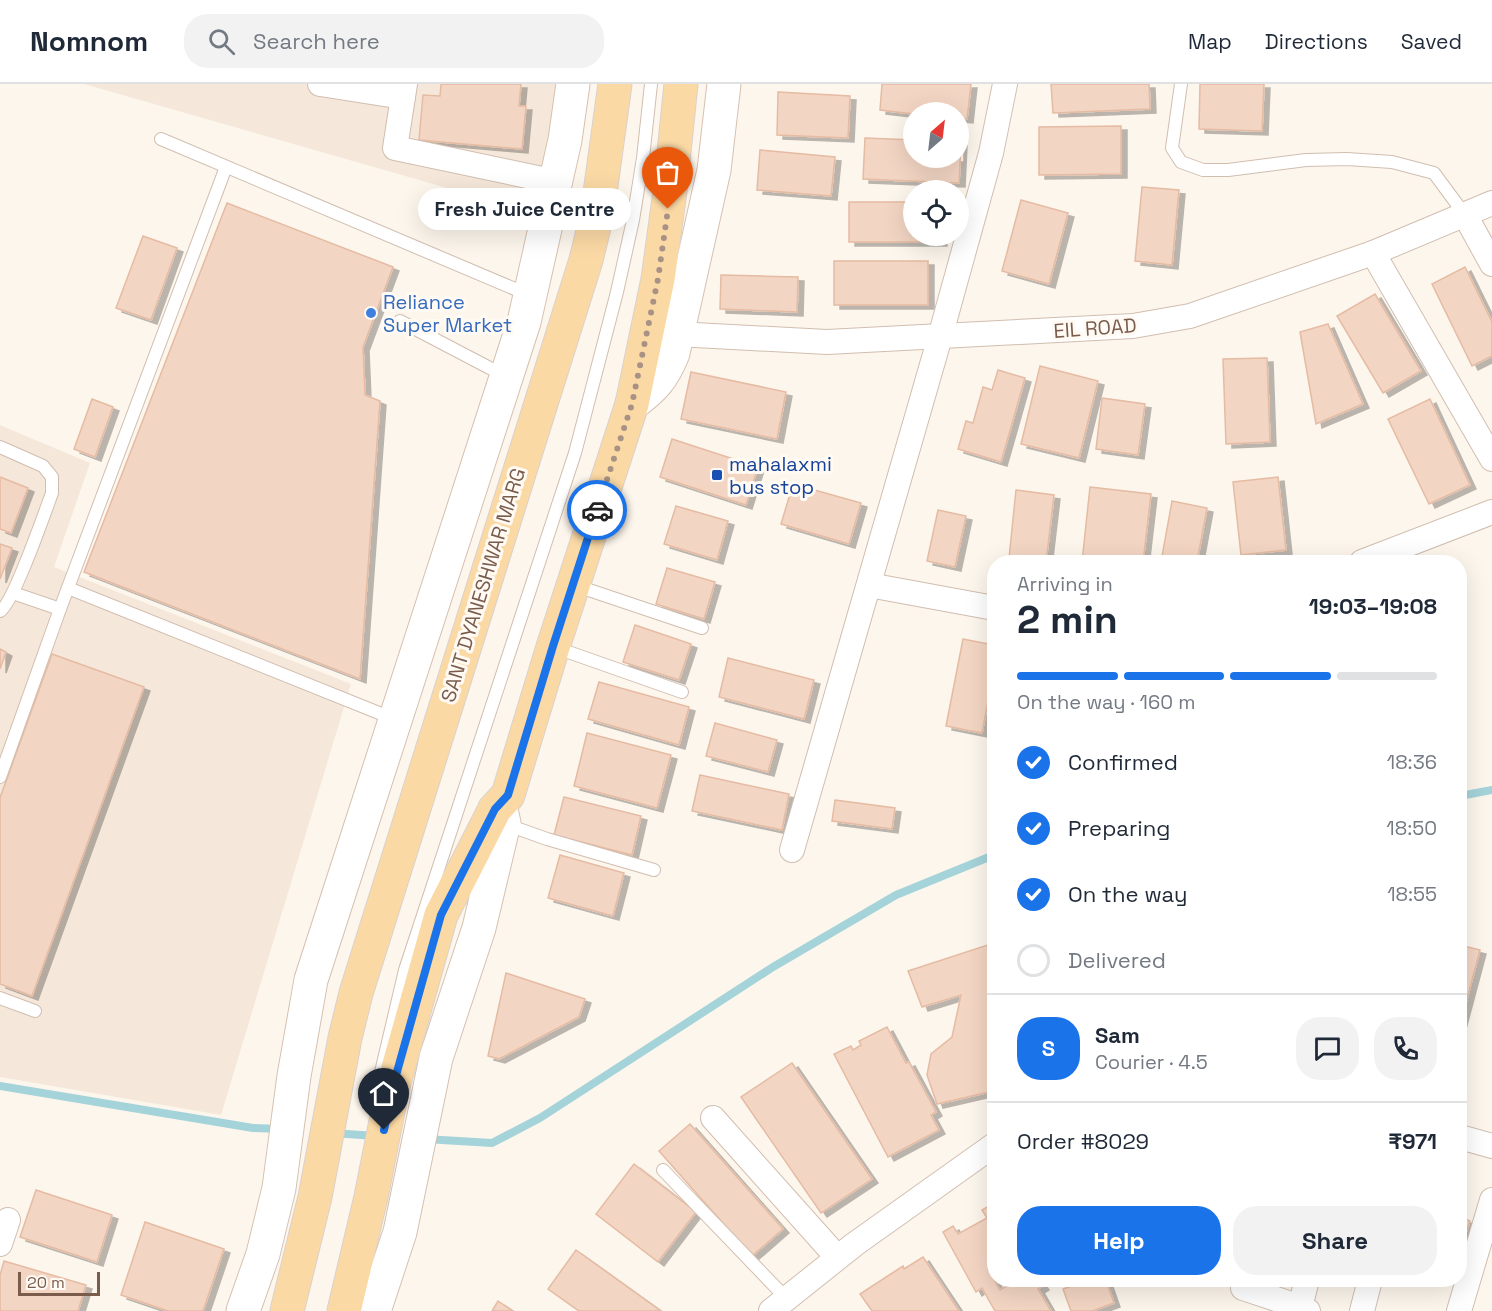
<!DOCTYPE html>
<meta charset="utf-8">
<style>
body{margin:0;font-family:"Space Grotesk",sans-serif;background:#f2f2f3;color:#1f2937;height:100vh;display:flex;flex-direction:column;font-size:22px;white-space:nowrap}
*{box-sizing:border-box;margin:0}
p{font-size:20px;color:#747a83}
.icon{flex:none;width:33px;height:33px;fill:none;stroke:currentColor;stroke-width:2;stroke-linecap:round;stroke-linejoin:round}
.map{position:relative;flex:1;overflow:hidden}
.drawer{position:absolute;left:987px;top:471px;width:480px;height:732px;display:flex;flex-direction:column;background:#fff;border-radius:24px;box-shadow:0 6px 24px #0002}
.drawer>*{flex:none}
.needle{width:39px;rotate:28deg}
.fabs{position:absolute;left:903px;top:18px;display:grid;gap:12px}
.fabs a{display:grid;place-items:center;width:66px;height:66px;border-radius:50%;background:#fff;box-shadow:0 6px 24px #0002;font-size:30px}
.scale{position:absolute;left:18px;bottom:15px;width:82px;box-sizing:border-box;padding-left:6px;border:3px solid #7a5c4d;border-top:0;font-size:16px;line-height:21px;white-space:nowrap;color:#7a5c4d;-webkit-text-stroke:4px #fffaf3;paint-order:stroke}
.pin{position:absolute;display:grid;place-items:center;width:51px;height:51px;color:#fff;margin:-62px -26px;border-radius:50% 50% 50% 0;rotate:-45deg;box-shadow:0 0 6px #0007}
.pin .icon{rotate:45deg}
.courier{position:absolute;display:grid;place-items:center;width:60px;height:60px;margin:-30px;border:4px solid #1a73e8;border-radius:50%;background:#fff;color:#222;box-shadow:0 2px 8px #0007}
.bubble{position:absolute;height:42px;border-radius:21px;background:#fff;box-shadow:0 6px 24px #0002;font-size:20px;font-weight:700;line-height:42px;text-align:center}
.head em{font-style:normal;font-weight:700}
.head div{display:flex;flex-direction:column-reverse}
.head{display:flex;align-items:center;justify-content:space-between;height:102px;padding:0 30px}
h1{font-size:39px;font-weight:700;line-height:45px}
.bar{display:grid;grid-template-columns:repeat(4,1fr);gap:9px 6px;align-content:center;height:72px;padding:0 30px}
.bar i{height:8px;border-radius:4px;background:#e0e1e3}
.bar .active{background:#1a73e8}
.bar p{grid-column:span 4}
.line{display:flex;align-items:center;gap:15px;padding:0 30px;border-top:2px solid #e0e1e3}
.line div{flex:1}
.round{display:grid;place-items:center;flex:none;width:63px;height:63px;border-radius:24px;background:#f2f2f3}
ol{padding:0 30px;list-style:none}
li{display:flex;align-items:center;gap:18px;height:66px}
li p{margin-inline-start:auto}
li .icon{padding:6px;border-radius:50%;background:#1a73e8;color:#fff;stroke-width:4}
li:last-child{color:#747a83}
li i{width:33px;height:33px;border:3px solid #e0e1e3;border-radius:50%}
.action{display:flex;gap:12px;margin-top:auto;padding:12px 30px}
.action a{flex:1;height:69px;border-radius:24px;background:#1a73e8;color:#fff;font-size:24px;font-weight:700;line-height:69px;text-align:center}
.action a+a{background:#f2f2f3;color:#1f2937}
header{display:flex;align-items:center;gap:36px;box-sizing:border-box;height:84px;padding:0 30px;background:#fff;border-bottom:2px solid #e0e1e3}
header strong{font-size:28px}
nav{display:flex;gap:33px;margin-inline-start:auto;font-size:21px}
.search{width:420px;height:54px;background:#f2f2f3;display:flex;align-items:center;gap:15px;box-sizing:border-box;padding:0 21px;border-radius:24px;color:#747a83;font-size:22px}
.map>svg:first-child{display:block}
.residential{fill:#f5e8da}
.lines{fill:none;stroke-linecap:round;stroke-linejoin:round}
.stream{stroke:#a5d3da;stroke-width:8}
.building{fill:#f3d5c3;stroke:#e6bba3;stroke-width:1.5;filter:url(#shadow)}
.lane-casing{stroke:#d1beb0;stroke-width:14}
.street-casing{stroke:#d1beb0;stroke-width:26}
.secondary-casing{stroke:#d6c0b0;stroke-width:35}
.primary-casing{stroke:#dad1cd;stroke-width:35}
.lane{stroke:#fff;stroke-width:12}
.street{stroke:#fff;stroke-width:24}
.secondary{stroke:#fff;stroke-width:33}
.primary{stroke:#fbd9a5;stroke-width:33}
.done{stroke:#a89285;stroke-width:6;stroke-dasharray:0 10.8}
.route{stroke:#1a73e8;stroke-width:8}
.shop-dot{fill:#3f7fe0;stroke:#fffaf3;stroke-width:2}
.transit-dot{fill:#1a4fb4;stroke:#fffaf3;stroke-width:2}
.labels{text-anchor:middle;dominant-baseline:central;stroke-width:6;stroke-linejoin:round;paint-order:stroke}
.shop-label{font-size:20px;fill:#366cbe;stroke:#fffaf3;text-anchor:start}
.street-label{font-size:20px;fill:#7a5c4d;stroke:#fffaf3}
.transit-label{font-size:20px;fill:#164399;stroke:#fffaf3;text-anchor:start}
</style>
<header>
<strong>Nomnom</strong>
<div class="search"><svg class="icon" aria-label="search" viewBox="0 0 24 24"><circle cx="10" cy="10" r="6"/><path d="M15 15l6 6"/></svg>Search here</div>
<nav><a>Map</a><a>Directions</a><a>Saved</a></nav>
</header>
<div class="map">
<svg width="1492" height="1227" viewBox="0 0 1492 1227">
<defs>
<filter id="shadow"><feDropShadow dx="6" dy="4" stdDeviation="0" flood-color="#0004"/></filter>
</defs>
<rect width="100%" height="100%" fill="#fdf6ec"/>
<g class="residential">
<polygon points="84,0 560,0 541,131"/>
<polygon points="0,341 90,379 54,483 351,600 221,1031 0,993"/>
</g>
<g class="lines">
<g class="stream">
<polyline points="1460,712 1492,706"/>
<polyline points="0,1002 253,1044 281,1045"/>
<polyline points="332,1049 376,1052"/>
<polyline points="425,1055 492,1059 540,1034 773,883 896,811 994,771"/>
</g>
</g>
<g class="building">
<polygon points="441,0 521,0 519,22 526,22 522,65 419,56 423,11 440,12"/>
<polygon points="882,0 971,0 967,35 958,34 958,28 914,30 880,26"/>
<polygon points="1051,0 1149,0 1150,25 1053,29"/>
<polygon points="1200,0 1264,0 1262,47 1199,45"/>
<polygon points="778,8 850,12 848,54 777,51"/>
<polygon points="1121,42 1121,90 1039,91 1039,43"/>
<polygon points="865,54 914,56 914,74 958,74 958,58 961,58 959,99 863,95"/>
<polygon points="760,66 835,73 831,112 757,106"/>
<polygon points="1142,103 1179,106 1172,181 1135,177"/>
<polygon points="1021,116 1068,129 1049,200 1002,187"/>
<polygon points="849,118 914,118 914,152 941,152 941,158 849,158"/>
<polygon points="227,119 393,183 363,263 365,311 380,317 360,595 84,488"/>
<polygon points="143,152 177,164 151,236 116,224"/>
<rect x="834" y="177" width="94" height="44"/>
<polygon points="1465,183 1492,238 1492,272 1472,282 1432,200"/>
<polygon points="721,191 798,193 797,228 720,225"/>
<polygon points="1375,210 1421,287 1383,309 1337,232"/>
<polygon points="1328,240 1363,320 1316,340 1300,248"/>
<polygon points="1267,274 1270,358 1226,360 1223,275"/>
<polygon points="1040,282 1098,297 1079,374 1021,360"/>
<polygon points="998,286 1025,294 1001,378 958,365 966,337 973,339 983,303 992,306"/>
<polygon points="691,288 786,308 777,355 681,335"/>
<polygon points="1102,314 1145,320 1138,371 1096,365"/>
<polygon points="92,315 113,323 95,373 74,365"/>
<polygon points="1430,315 1470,401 1429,420 1388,335"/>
<polygon points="672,355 758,383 746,421 660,393"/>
<polygon points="0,393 28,404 11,449 0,445"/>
<polygon points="1278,393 1286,466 1241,471 1233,398"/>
<polygon points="793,400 861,419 849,460 781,440"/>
<polygon points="1090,403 1151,410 1143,478 1082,478"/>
<polygon points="1016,406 1054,411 1046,478 1009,474"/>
<polygon points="1172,417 1207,424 1197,478 1161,478"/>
<polygon points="676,422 728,437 717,476 664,460"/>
<polygon points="938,426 966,432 955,483 927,477"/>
<polygon points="0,460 12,464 0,495"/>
<polygon points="667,484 715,498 704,535 656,520"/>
<polygon points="635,541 691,560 679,596 623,578"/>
<polygon points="963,555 994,561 994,585 982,649 946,642"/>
<polygon points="0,565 6,568 0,585"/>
<polygon points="52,570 144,603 32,912 0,900 0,714"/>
<polygon points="728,574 814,596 804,635 719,613"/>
<polygon points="599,598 689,623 679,661 588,635"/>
<polygon points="715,639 777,656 768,688 706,672"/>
<polygon points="587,649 671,671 657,724 574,702"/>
<polygon points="700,691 789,710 782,746 692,727"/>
<polygon points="564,713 641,732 632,771 554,751"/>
<polygon points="835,716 895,724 892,745 832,737"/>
<polygon points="560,771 624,789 613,832 548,814"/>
<polygon points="994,859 994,999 989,1008 937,1020 927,991 931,970 952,953 961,911 922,923 908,887"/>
<polygon points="1460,861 1480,866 1460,941"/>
<polygon points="506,889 585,915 579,933 499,975 488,972"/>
<polygon points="887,943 906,979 909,978 936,1028 931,1031 939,1046 888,1073 834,970 851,962 853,966 861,961 859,957"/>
<polygon points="792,979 872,1095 821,1129 741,1013"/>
<polygon points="690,1040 783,1145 752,1172 659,1067"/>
<polygon points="634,1080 696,1128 658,1178 596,1130"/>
<polygon points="36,1106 112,1131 97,1178 20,1153"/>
<polygon points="994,1119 994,1181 988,1185 1000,1206 1014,1198 1013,1196 1039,1196 1043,1202 1038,1205 1051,1227 995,1227 982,1204 976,1208 943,1148 953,1142 958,1150 987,1134 982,1126"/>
<polygon points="1460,1133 1470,1137 1460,1165"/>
<polygon points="145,1138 224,1165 203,1227 168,1227 121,1211"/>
<polygon points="576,1166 661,1227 579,1227 548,1205"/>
<polygon points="923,1173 959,1227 872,1227 860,1210 903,1182 904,1185"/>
<polygon points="4,1177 86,1201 78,1227 0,1227 0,1191"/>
<polygon points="1090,1196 1106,1196 1114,1219 1092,1227 1071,1227 1063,1205"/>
<polygon points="498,1217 513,1227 492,1227"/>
</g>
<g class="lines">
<g class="lane-casing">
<g id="lane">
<polyline points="1181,0 1172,64 1181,78 1203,86 1228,86 1306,76 1347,75 1392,78 1434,89 1465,131"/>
<polyline points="161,55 529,211"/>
<polyline points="400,237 505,292"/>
<path d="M0,363L43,382L52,393V409C45,428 13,520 0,527"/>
<polyline points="574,501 702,544"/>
<polyline points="68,504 394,635"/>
<polyline points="13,509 60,525"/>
<polyline points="554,563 682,608"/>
<polyline points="0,693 60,525 226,83"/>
<polyline points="505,740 547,755 654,786"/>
<polyline points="0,914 35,927"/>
<polyline points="381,988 405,886 575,369 617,208 633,136 643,74 651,0"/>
<polyline points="663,1086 786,1214"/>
</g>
</g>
<g class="street-casing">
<g id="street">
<polyline points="320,0 403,13"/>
<polyline points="405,0 395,64 556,98"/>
<polyline points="1465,131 1492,180"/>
<polyline points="1373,169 1492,375"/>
<polyline points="676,250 827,258 1133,242 1190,232 1373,169 1492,119"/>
<polyline points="1362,478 1492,428"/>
<polyline points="869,501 994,524"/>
<polyline points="792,766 940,253 991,69 1005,0"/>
<polyline points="713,1034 837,1173"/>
<polyline points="1460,1053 1492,1062"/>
<polyline points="0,1160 8,1136"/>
<polyline points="1307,1196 1300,1223 1308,1227"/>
<polyline points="1243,1204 1300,1223 1299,1227"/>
<polyline points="771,1227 855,1160 994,1061"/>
<polyline points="1362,1227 1370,1196"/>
<polyline points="1459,1227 1492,1116"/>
</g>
</g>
<g class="secondary-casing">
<g id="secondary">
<path d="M632,320C654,304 663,294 673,269L714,86L724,0"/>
<polyline points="243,1227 263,1170 279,1104 294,992 311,896 524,238 565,56 573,0"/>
<polyline points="374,1227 400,1148 436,974 479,844 504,739 502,730 495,725"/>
</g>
</g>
<g class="primary-casing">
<g id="primary">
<polyline points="287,1227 315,1113 345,954 356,909 586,176 597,131 615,0"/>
<polyline points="344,1227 371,1113 393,1002 441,831 495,725 508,711 553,563 632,320 658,195 670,107 681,0"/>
</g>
</g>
<use href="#lane" class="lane"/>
<use href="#street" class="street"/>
<use href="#secondary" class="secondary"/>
<use href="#primary" class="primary"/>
</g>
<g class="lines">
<polyline class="done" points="597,426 632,320 658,195 668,125"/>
<polyline class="route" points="384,1046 393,1002 441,831 495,725 508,711 553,562 597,426"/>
</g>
<circle class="shop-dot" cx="371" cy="229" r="6"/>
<rect class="transit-dot" x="711" y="385" width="12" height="12" rx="3"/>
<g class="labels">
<g class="shop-label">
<text x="383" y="218">Reliance<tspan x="383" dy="23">Super Market</tspan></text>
</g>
<g class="street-label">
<text transform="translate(1095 244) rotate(-4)">EIL ROAD</text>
<text transform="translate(483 501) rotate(-73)">SANT DYANESHWAR MARG</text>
</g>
<g class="transit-label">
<text x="729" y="380">mahalaxmi<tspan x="729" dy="23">bus stop</tspan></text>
</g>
</g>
</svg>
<div class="fabs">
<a><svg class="needle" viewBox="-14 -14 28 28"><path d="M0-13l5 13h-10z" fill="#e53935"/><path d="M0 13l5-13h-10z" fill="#747a83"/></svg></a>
<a><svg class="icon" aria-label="locate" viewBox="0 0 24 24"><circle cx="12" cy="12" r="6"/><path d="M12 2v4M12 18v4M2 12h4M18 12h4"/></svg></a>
</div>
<div class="scale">20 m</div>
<div class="pin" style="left:668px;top:125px;background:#ea580c"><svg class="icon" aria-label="bag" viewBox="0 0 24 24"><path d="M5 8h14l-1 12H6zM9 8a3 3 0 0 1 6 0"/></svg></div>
<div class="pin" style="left:384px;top:1046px;background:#1f2937"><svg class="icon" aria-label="home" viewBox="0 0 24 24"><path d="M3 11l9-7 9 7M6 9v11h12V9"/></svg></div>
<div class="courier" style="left:597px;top:426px"><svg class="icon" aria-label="car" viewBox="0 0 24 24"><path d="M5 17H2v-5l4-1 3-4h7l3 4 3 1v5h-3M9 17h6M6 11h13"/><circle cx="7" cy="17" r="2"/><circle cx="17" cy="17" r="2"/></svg></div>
<div class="bubble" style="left:418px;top:104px;width:213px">Fresh Juice Centre</div>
<section class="drawer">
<div class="head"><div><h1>2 min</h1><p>Arriving in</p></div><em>19:03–19:08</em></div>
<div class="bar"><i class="active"></i><i class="active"></i><i class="active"></i><i></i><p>On the way · 160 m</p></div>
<ol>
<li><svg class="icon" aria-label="check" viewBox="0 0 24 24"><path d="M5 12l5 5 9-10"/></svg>Confirmed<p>18:36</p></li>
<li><svg class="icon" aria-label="check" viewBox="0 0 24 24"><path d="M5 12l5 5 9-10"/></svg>Preparing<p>18:50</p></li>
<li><svg class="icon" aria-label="check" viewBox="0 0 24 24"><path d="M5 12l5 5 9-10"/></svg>On the way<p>18:55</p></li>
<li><i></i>Delivered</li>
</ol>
<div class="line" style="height:108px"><b class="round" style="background:#1a73e8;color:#fff">S</b><div><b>Sam</b><p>Courier · 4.5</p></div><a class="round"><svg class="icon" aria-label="chat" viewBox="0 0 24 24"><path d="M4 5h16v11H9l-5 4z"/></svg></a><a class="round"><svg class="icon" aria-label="phone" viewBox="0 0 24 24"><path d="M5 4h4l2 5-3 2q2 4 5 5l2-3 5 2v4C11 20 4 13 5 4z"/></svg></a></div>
<div class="line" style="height:78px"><div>Order #8029</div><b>₹971</b></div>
<div class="action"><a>Help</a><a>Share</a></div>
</section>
</div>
